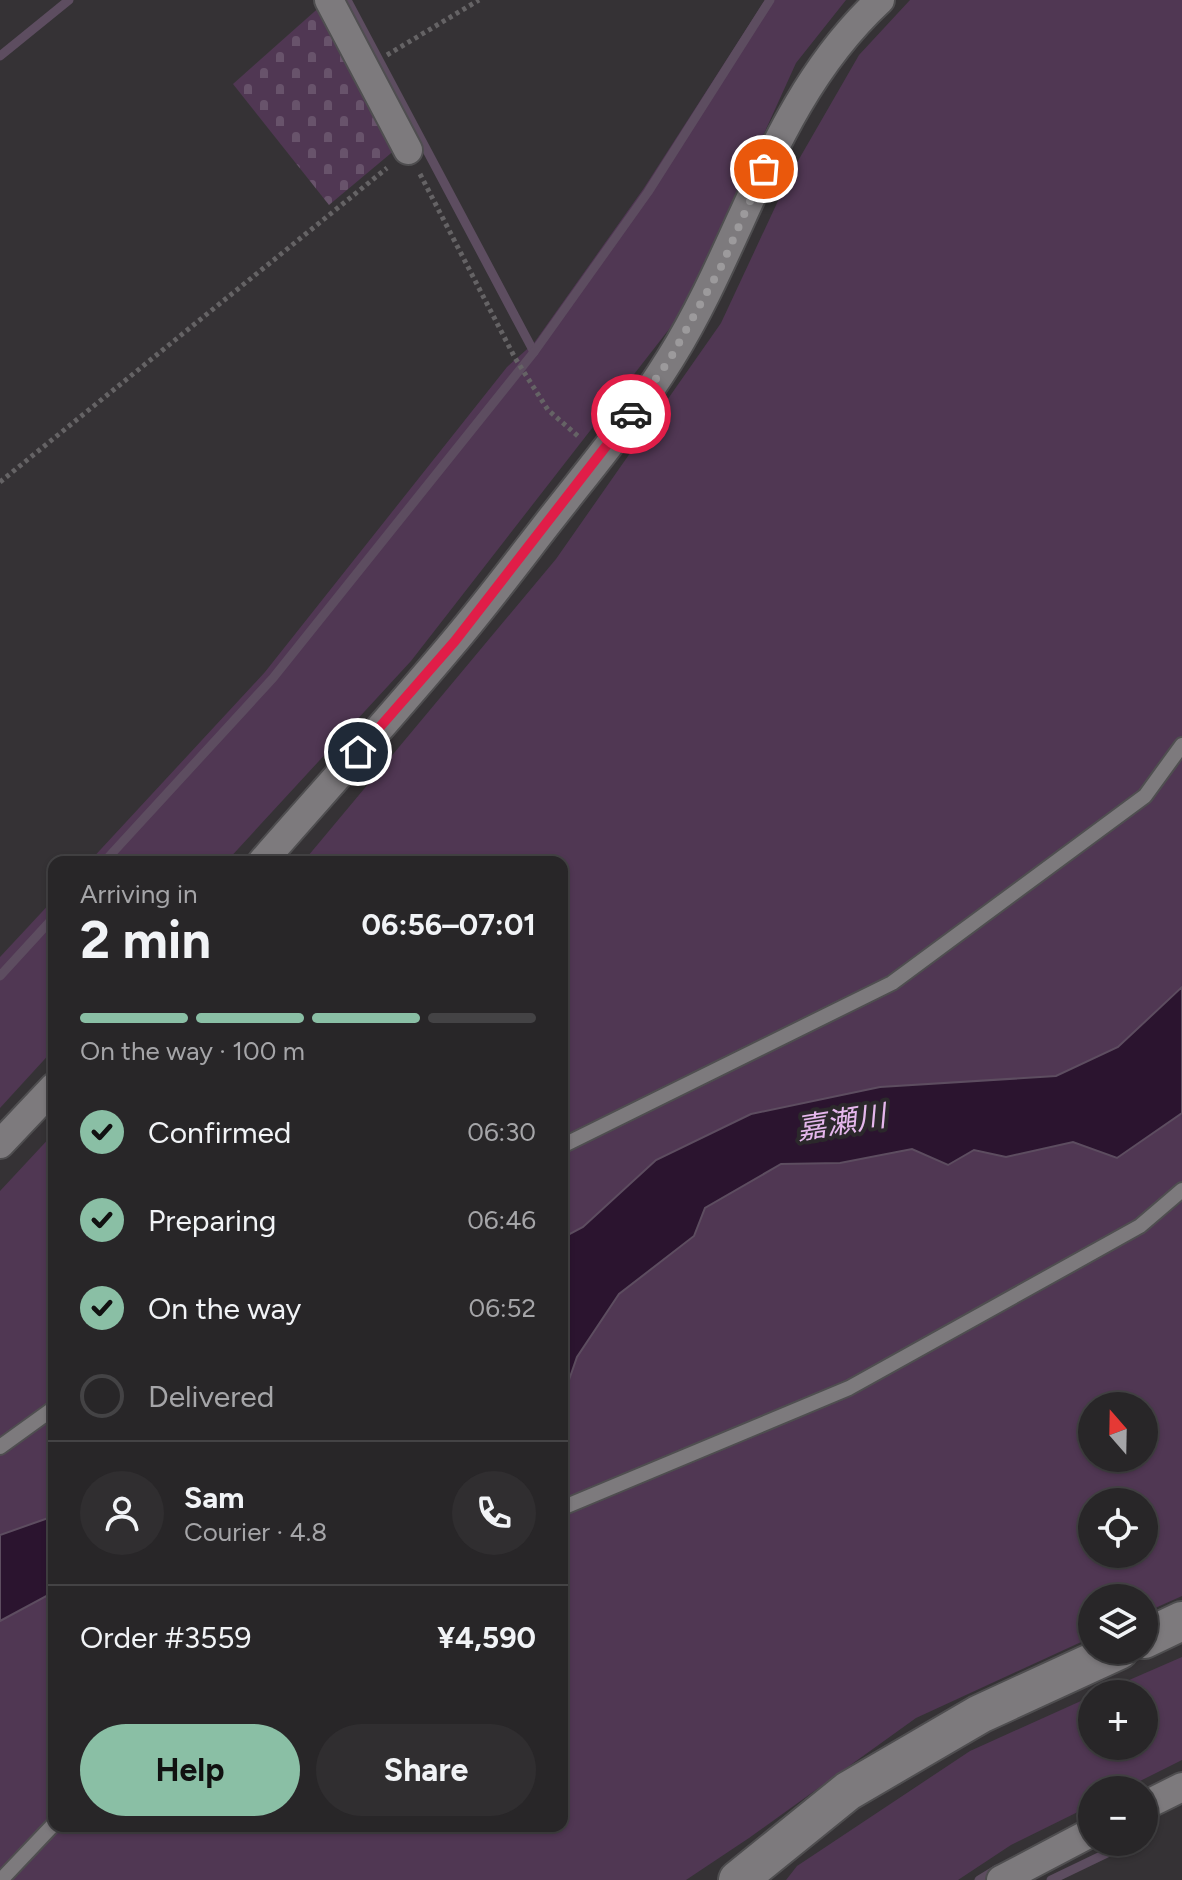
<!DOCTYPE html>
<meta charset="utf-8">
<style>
body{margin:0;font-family:Figtree,"Noto Sans JP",sans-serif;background:#302e30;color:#f1f3f6;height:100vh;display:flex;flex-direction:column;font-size:30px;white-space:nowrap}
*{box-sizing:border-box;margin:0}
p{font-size:26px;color:#a5a5a8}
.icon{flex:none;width:44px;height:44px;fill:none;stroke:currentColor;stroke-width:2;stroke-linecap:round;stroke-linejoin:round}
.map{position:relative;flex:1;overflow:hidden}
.panel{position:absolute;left:48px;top:856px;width:520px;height:976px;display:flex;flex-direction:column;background:#282628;border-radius:16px;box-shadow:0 2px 6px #0004,0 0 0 2px #444345}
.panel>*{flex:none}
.needle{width:52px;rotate:340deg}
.buttons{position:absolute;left:1078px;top:1392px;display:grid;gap:16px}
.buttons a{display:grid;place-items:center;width:80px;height:80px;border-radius:50%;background:#282628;box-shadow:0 2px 6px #0004,0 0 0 2px #444345;font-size:40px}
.pin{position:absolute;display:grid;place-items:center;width:68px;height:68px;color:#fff;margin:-34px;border:4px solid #fff;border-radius:50%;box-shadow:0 2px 8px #0007}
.courier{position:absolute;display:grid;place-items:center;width:80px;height:80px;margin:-40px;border:6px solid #e11d48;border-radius:50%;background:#fff;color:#222;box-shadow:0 2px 10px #0007}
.overview em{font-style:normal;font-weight:700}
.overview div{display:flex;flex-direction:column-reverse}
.overview{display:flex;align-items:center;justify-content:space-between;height:136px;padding:0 32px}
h1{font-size:52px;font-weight:700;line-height:60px}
.bar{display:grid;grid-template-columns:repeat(4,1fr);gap:12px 8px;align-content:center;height:96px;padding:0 32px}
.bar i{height:10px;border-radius:6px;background:#444345}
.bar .on{background:#8abfa5}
.bar p{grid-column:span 4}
.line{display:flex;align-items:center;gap:20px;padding:0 32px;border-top:2px solid #444345}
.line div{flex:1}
.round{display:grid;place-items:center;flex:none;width:84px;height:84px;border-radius:42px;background:#302e30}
ol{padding:0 32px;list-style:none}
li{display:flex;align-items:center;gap:24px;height:88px}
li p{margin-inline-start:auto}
li .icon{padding:8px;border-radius:50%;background:#8abfa5;color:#111;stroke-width:4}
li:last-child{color:#a5a5a8}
li i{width:44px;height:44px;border:4px solid #444345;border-radius:50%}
.button{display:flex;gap:16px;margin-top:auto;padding:16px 32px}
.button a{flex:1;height:92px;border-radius:48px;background:#8abfa5;color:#111;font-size:32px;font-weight:700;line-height:92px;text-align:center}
.button a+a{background:#302e30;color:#f1f3f6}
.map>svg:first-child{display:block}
.grass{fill:#503753;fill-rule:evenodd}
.cemetery{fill:url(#cemetery-stones)}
.water{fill:#2b142f;stroke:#5d4d60;stroke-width:2}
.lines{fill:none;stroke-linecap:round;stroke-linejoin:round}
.stream{stroke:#5d4d60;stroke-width:9}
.service-casing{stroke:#4f4e50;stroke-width:18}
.minor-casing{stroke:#4f4e50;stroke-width:32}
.secondary-casing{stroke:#4f4e50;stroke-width:42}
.path{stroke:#656365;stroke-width:5;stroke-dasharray:4 4;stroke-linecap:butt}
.service{stroke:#7d7a7d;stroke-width:14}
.minor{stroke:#7d7a7d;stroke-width:28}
.secondary{stroke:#7d7a7d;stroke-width:38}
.done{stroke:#9c9a9c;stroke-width:8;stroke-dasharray:0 14.4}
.route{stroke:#e11d48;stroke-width:10}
.labels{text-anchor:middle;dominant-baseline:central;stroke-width:8;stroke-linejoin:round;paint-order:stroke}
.water-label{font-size:30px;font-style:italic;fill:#e5b7ec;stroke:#2b282b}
</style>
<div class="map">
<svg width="1182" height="1880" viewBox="0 0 1182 1880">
<defs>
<pattern id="cemetery-stones" width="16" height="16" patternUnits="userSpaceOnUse" patternTransform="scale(2)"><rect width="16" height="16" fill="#503753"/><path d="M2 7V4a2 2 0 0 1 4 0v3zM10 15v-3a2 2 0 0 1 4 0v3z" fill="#68536b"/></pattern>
</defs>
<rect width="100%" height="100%" fill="#353235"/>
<g class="grass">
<polygon points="765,0 846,0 796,63 684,310 411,661 226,862 89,862 265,672 507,367 534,343 644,188"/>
<path d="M910,0H1182V1596L1144,1613V1598H1092V1637L916,1718L749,1838L686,1880H0V1191L54,1133V1826H562V862H303L556,559L721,323L791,173L859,55ZM1092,1406H1144V1458H1092ZM1092,1502H1144V1554H1092Z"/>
<polygon points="54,899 54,1049 0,1108 0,957"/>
<polygon points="1182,1657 1182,1760 1122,1790 1092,1790 1092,1805 1011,1845 958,1880 786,1880 797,1866 970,1751 1092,1696 1092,1746 1144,1746 1144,1694 1097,1694"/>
</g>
<polygon class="cemetery" points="323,4 396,149 329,205 233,84"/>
<g class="water">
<polygon points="1182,987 1182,1113 1117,1158 1073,1142 1006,1157 974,1150 948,1165 912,1149 840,1163 781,1164 705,1208 694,1236 619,1294 577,1357 562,1400 562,1238 583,1227 656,1160 751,1114 880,1087 1056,1076 1118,1047"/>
<polygon points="54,1516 54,1592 0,1621 0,1535"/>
</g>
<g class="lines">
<g class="stream">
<polyline points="347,0 534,352"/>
<polyline points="0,56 69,0"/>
<polyline points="104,862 273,678 534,352 648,192 770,0"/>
<polyline points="0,976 54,917"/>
<polyline points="979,1880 997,1869"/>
<polyline points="1051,1880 1130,1842"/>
</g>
<g class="service-casing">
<g id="service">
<polyline points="562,1146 892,983 1145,796 1182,745"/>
<polyline points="0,1447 54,1408"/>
<polyline points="562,1508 849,1388 1140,1226 1182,1190"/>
<polyline points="1,1880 54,1824"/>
</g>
</g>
<g class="minor-casing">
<g id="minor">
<polyline points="329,0 408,150"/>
<path d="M262,862C326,789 391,717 453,643C486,604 516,564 547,524C589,470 634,417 670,359C745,239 773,99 880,0"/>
<polyline points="0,1144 54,1087"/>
<polyline points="1144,1806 1182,1787"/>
<polyline points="1001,1880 1092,1832"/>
</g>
</g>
<g class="secondary-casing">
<g id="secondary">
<polyline points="1144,1639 1182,1621"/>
<polyline points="738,1880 848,1791 980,1714 1119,1650"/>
</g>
</g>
<g class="path">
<polyline points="387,55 479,0"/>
<polyline points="420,174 515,358 548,410 579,437"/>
<polyline points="0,482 387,168"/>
</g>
<use href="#service" class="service"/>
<use href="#minor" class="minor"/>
<use href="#secondary" class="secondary"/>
</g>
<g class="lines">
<polyline class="done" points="631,414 670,359 722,265 764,169"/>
<polyline class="route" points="358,752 455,641 631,414"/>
</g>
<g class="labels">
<g class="water-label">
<text transform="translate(841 1122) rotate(-9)">嘉瀬川</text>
</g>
</g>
</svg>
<div class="buttons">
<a><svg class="needle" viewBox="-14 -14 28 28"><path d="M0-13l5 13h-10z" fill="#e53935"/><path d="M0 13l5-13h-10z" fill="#a5a5a8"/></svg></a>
<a><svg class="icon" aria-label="locate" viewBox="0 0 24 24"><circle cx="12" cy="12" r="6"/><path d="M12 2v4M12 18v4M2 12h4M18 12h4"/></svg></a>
<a><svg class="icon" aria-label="layers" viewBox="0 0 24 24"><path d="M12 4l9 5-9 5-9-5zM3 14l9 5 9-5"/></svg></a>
<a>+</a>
<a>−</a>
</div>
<div class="pin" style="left:764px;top:169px;background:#ea580c"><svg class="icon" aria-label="bag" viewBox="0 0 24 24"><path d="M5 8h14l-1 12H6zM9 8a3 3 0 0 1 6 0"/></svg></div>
<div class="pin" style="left:358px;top:752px;background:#1f2937"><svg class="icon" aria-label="home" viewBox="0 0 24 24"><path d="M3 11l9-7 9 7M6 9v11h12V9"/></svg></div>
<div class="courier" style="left:631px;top:414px"><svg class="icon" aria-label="car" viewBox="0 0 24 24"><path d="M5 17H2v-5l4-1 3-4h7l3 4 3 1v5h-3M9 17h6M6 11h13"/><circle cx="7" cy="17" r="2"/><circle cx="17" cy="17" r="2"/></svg></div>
<section class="panel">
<div class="overview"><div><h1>2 min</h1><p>Arriving in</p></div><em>06:56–07:01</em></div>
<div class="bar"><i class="on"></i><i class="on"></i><i class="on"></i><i></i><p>On the way · 100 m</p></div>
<ol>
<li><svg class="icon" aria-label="check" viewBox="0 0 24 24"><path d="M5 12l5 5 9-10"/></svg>Confirmed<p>06:30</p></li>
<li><svg class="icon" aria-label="check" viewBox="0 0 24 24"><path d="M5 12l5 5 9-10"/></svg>Preparing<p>06:46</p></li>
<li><svg class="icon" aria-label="check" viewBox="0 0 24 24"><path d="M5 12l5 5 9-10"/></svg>On the way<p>06:52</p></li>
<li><i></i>Delivered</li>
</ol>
<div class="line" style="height:144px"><a class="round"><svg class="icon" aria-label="person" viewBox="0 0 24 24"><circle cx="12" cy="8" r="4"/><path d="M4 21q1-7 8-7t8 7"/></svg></a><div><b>Sam</b><p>Courier · 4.8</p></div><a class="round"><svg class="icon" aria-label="phone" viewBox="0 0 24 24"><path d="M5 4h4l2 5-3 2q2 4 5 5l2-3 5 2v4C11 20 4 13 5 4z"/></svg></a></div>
<div class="line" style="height:104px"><div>Order #3559</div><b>¥4,590</b></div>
<div class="button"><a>Help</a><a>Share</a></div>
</section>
</div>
